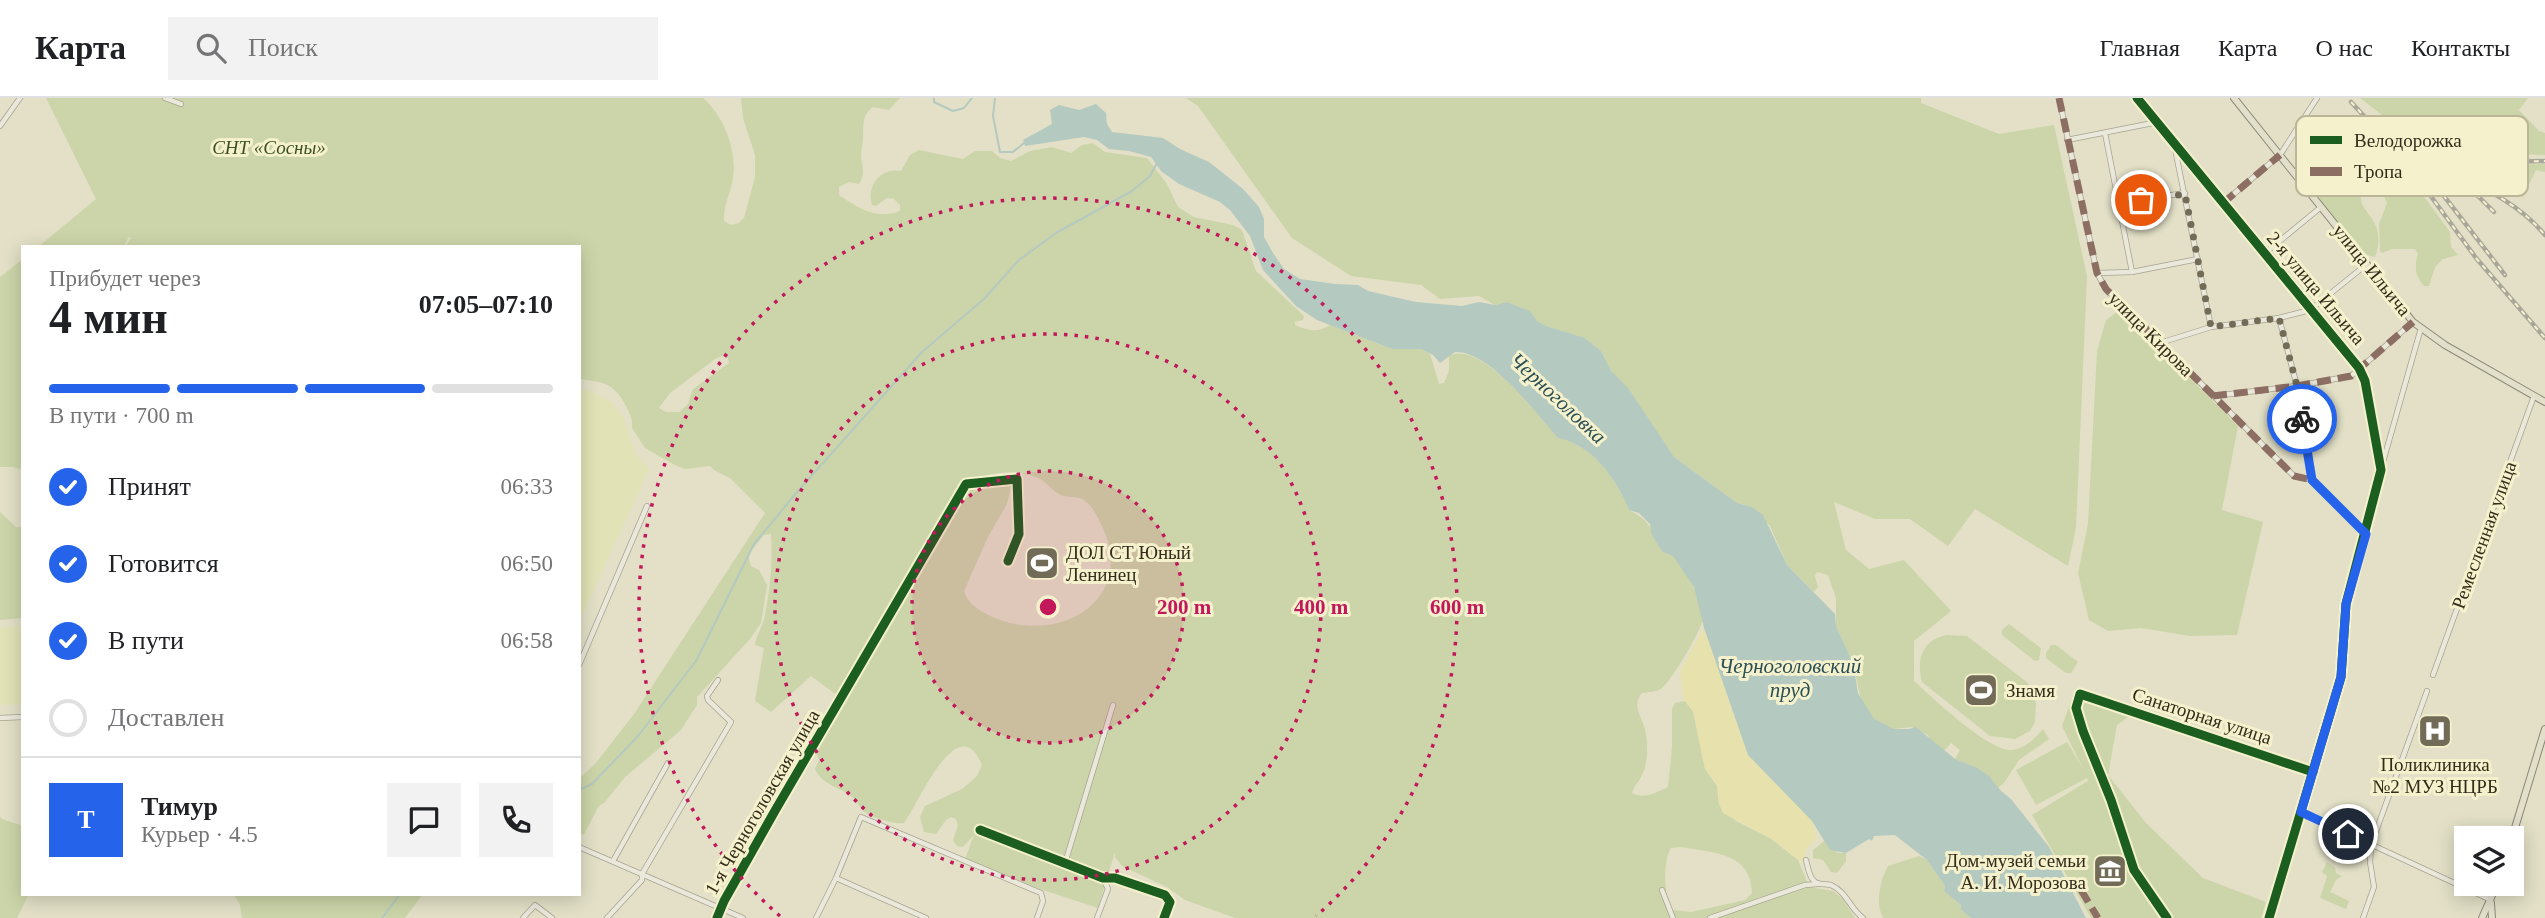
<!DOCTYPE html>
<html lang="ru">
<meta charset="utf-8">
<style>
body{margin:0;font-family:"Times New Roman",serif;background:#f2f2f2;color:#202124;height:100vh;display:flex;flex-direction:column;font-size:26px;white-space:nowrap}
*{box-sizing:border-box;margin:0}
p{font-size:23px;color:#757577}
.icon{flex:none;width:38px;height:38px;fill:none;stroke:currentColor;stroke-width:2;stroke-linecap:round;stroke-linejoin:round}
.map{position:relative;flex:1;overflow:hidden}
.details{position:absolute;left:21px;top:147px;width:560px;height:651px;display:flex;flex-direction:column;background:#fff;border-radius:0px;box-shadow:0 4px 18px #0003}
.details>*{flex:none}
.tools{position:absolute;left:2454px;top:728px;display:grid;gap:14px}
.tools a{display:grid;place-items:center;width:70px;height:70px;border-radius:0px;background:#fff;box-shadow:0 4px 18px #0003;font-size:35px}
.pin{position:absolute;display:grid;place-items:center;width:60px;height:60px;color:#fff;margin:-30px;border:4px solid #fff;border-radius:50%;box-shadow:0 2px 7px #0007}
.courier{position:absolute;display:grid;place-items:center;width:70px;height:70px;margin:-35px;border:5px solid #2563eb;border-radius:50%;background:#fff;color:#222;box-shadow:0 2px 9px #0007}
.head em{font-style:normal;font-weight:700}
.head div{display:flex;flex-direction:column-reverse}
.head{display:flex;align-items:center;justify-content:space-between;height:119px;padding:0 28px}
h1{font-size:46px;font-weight:700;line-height:52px}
.bar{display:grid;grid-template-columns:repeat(4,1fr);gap:10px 7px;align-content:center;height:84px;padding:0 28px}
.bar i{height:9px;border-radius:5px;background:#e0e0e0}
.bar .on{background:#2563eb}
.bar p{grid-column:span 4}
.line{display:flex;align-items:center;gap:18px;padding:0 28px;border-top:2px solid #e0e0e0}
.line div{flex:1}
.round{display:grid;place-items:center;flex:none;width:74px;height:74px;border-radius:0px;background:#f2f2f2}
ol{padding:0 28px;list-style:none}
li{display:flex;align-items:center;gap:21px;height:77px}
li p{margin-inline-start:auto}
li .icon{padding:7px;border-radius:50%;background:#2563eb;color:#fff;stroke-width:4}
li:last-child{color:#757577}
li i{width:38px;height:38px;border:4px solid #e0e0e0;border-radius:50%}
header{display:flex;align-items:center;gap:42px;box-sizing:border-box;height:98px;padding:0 35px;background:#fff;border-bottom:2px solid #e0e0e0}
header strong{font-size:33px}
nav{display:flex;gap:38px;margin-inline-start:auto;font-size:24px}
.search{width:490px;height:63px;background:#f2f2f2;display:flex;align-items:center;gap:18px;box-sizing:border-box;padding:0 24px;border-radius:0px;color:#757577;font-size:26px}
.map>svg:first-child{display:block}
.farmland{fill:#e2e2b7}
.green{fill:#ccd5a9;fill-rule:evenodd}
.sand{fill:#e7e2ad}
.water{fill:#b4c9bf}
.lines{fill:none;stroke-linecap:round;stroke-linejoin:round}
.stream{stroke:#b4c9bf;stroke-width:2}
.minor-casing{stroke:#a7a391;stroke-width:6}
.major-casing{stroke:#8d8978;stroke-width:8}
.minor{stroke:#eae8da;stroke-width:4.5}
.major{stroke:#e2dfcb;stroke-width:6}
.rail-casing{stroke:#a9a79a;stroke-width:4.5}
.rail{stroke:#f5f1cc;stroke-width:2;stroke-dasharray:5;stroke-linecap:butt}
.quiet{stroke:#8d6e63;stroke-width:7;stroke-dasharray:14 7;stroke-linecap:butt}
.cycleway-casing{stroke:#f5f1cc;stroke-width:13}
.cycleway{stroke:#1b5e20;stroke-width:9}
.done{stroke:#716b57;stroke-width:7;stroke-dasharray:0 12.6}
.route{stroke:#2563eb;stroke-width:9}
.ring{fill:none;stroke:#c2185b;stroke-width:3.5;stroke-dasharray:3.5 7}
.labels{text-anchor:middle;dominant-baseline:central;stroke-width:6;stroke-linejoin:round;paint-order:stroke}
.park-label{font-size:19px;font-style:italic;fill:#3c5121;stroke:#f5f1cc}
.street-label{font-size:19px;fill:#342c1b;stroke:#f5f1cc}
.poi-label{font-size:19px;fill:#342c1b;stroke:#f5f1cc;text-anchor:start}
.water-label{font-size:21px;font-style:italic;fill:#2a4f55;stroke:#f5f1cc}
.key{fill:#f5f1cc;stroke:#bbb697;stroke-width:2}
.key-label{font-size:19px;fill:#342c1b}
.centre{fill:#c2185b;stroke:#f5f1cc;stroke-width:3.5}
.ring-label{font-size:21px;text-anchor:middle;font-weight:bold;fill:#c2185b;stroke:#f5f1cc;stroke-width:6;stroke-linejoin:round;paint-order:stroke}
</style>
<header>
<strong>Карта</strong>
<div class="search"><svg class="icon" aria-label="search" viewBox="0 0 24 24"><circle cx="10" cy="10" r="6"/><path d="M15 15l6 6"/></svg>Поиск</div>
<nav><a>Главная</a><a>Карта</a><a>О нас</a><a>Контакты</a></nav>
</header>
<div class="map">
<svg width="2545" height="820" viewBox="0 0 2545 820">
<rect width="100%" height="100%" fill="#e3e0c7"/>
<g class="farmland">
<polygon points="579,292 588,292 611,304 623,318 635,355 649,371 579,524"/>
<polygon points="23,527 23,606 0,607 0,530"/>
</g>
<g class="green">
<path d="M46,0H703C724,18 737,52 733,80C731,95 723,108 724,123L731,127L739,125L744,120L755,79V57L743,20L741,0H900L889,12L873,9C861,18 864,27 863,40C863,46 861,52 861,58C862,69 866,75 859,86L849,84L839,89V97C859,110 875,122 900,113V107L894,101L887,100L876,108L872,107C866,88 881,69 901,73L910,57L919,52L963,61L975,53H992L1000,60L1011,63L1030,53L1052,49L1071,55L1082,47L1093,45L1105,54L1147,60L1167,86L1178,109L1194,119L1233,127L1242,132L1256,173L1304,218L1303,222L1295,224V227C1308,233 1318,235 1330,227L1392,251H1421L1430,256L1439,286L1444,285L1449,273V258C1480,241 1539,318 1558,340C1591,346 1617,381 1629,412C1656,426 1647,431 1663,454C1666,455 1670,456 1673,458C1685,467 1703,505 1703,520C1702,532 1671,583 1662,590C1657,594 1649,594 1642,595C1630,609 1645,622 1646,637C1648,651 1648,667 1640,681C1637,686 1634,689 1632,695C1644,702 1657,694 1668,689L1672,649V611L1675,605L1685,603L1693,613L1705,671L1717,688L1719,706L1736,723L1770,740L1798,762L1808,786L1814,790L1833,793L1843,801L1855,820H1235L1185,802L1167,789L1122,768L1115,759V754L1098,810L1037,790L965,761L974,737L963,749L957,748L953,742L958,727L956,721L951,719L946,722L936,736L924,734L920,719L925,708L962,691L977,678L982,667C958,608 918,707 904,725C893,726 876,721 866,715C860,711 857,702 851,698C839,689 821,686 815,671L819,662L815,651L968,388L1012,385L1007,406L988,439L964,493C969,511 993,520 1010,525C1074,540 1135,494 1101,426C1097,418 1091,405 1082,401C1076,398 1068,400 1061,397C1053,394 1048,385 1040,381C1014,368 989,377 962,383L838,598L811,578L771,614L755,603L764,550L755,547C756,537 762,530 764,521C770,493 773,464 771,436L764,437L748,457L751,468L759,472L767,487L761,525L750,541L697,599V607L681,632L625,679L605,704L599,708L584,736H579V681L595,666L634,616L765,415L730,380L714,372L710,368L685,371L675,367L645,350L632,330C633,321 630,316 626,308C614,285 604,284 579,281V149H125L131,140L129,139L123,149H38L96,101ZM722,258L728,260L729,265L693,291L688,306L679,314H666L659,310L670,295L715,261ZM1681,749C1713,755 1751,754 1752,795L1745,802L1691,814L1673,812C1663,799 1663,763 1671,750Z"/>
<path d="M1186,0H1921V5L1999,36L2054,27L2087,178L2076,430L2068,468L1975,411L1948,448L1910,421H1875L1834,404L1846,452L1869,471L1904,462L1951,513L1914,543V583C1932,599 1989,654 2012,652C2025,651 2035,640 2043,631L2049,641L2019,662L2004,685L1998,690C1988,673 1972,669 1955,661L1960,652L1951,645L1944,653L1932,644L1928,637L1912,629L1894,631L1874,622L1861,602L1853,565L1836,528V500L1828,477L1817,474L1815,478L1818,489L1814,494L1787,467L1770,428L1752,409L1737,405L1674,359L1611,273L1601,253L1585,240L1546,228L1537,223L1529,213L1507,204L1495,207L1479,198L1440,201L1421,187L1351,178L1292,140L1198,8Z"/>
<polygon points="2360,0 2528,0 2519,12 2539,33 2545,35 2545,57 2484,55 2403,33"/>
<path d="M2344,18L2361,19L2384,44L2450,134L2451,149L2458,157L2443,161L2435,169L2429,188H2424C2415,177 2414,169 2418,156L2415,151H2392L2382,155L2380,153L2379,126L2387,105L2383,96L2371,90C2349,99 2369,114 2375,126C2380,136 2379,149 2375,159L2367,157L2361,151L2321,104L2318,94L2330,65L2343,56V51L2338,33Z"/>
<polygon points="2456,62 2506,67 2545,66 2545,74 2536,72 2523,99 2485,83 2484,79 2474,75 2471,80 2447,68 2447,64"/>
<polygon points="23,161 23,372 13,369 0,369 0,179"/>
<polygon points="2121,211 2238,328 2222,412 2263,424 2237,537 2190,538 2141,530 2108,533 2089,522 2078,475 2088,426 2097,253 2106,222"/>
<polygon points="0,414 16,429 23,429 23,520 0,522"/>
<polygon points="2009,526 2041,550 2039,562 2035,563 2002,537 2002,532"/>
<path d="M1947,537L1967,538L2028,585L2036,605L2035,624L2030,633L2015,641L1990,638L1922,584C1916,561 1922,542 1947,537Z"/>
<polygon points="2051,547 2056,547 2078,564 2071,575 2066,575 2046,560 2046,555"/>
<polygon points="2073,598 2131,617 2117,627 2108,677 2146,725 2203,780 2266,804 2261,820 2091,820 2032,717 2088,683 2087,680 2036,707 2016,672 2067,644 2083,671 2062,628"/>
<polygon points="0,718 2,721 23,728 23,796 29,796 17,820 0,820"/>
<polygon points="1824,743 1838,755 1846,755 1846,763 1837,775 1831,774 1823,762 1813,760 1813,752"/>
<path d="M1919,758L1927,762L1945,788L1944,793L1961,807V812L1971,820H1883C1875,804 1880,783 1888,768Z"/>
<polygon points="2327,764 2335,770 2336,775 2342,778 2336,782 2330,794 2349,803 2346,811 2320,800 2327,778 2322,774"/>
<polygon points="234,796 423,796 405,820 242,820 240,807"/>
</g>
<polygon class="sand" points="1704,530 1748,657 1812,723 1817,740 1806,752 1804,766 1770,740 1723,715 1719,706 1717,687 1705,671 1693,613 1683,601 1680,573"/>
<path class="water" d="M1096,6L1106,15L1107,26L1112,34L1163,40L1180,51L1209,64L1243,91L1259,109L1264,121V139L1273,155L1284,171L1300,181L1335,186L1358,187L1368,193L1416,204L1462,208L1479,204L1495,207L1507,204L1530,213L1537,223L1546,228L1585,240L1601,253L1611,273L1628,290L1674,359L1737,405L1752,409L1763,417L1787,467L1835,516L1836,528L1853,565L1858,595L1874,621L1894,631H1909L1916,629L1955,661L1977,670L1989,678L2001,693L2011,701L2049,749L2086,820H1971L1961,812V807L1944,793L1945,788L1927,762L1895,737L1874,738L1872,743L1869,741L1846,755L1830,752L1812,723L1748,657L1704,530L1694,489L1673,458L1663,454L1659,449L1651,435L1650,426L1639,415L1629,412C1617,381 1591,346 1558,340C1537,316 1489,252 1455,254L1440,265L1433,257L1421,251H1392L1317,222L1296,208L1263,172L1250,138L1230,112L1220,104L1179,86L1161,73L1151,59L1129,53L1109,51L1097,42L1084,39L1025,48L1023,42L1052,26L1050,12L1059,7L1079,12Z"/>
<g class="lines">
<g class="stream">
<polyline points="934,0 934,4 953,13 964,10 972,0"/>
<polyline points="995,0 993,18 1000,54 1013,54 1024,45"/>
<polyline points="579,692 592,686 638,638 696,563 754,446 798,393 922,254 984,201 1019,162 1056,135 1132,93 1150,78 1157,65"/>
<polyline points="382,820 400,796"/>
</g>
<g class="minor-casing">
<g id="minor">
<polyline points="165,0 181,6"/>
<polyline points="2059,0 2097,175 2106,191 2294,378 2312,382"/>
<polyline points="2137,0 2359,270 2365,283 2381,372 2346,506 2341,579 2269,820"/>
<polyline points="0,28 20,0"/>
<polyline points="2105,35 2132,174"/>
<polyline points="2067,42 2158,24"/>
<polyline points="2174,46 2211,229"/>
<polyline points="2120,105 2185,95"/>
<polyline points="2223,105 2280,57 2317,0"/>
<polyline points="2264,156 2321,109"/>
<polyline points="2097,175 2132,174 2198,161"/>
<polyline points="2279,220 2297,288 2312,382 2365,436"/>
<polyline points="2160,245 2211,229 2279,220 2310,212 2367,166"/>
<polyline points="2214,298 2297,288 2351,278 2413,224"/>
<polyline points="2381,371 2421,230"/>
<polyline points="579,567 647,408"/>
<polyline points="2433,577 2534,298"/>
<polyline points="0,620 23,619"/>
<polyline points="2301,714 2491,802"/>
<polyline points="980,732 1103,780 1115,780 1165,797 1170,804 1164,820"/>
<polyline points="579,749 743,820"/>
<path d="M1806,762C1808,769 1809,779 1814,783C1820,788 1825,785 1831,787C1847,794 1850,811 1863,820"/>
<polyline points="613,763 668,665"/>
<polyline points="1065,765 1113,607"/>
<polyline points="836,780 926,820"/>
<polyline points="1662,792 1673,820"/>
<polyline points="523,820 535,807 552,820"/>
<polyline points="607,820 642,782 642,776 731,624 708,602 707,598 718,582"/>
<polyline points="717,820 724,803 776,711 966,386 1017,381 1019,436 1008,463"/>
<polyline points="816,820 836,780 861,719 1041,795 1043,803 1037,820"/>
<polyline points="1097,820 1108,791 1103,780"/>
<polyline points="1710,820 1805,787 1818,786"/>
<polyline points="2167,820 2134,772 2111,702 2083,633 2076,610 2080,596 2313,674"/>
<polyline points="2363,820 2374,789 2370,764 2371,747 2427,593"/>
</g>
</g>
<g class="major-casing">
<g id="major">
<polyline points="2234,0 2413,224 2445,247 2545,304"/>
<polyline points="2511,743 2545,631"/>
<polyline points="2491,805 2492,820"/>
<polyline points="2482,820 2497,786"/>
</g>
</g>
<use href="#minor" class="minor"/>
<use href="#major" class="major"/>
<g class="rail-casing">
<g id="rail">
<polyline points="2351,4 2403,60 2476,160 2545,240"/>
<path d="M2381,27C2430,62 2487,65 2545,63"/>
<path d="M2413,53C2458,80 2511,96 2545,137"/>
<polyline points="2437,89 2505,177"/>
<polyline points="2469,89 2494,114"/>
</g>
</g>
<use href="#rail" class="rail"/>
<g class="quiet">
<polyline points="2059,0 2097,175 2106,191 2294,378 2312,382"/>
<polyline points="2223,105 2280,57"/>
<polyline points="2213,298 2297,288 2351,278 2413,224"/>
<polyline points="2081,792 2098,820"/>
</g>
<g class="cycleway-casing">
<g id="cycleway">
<polyline points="2137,0 2359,270 2365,283 2381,372 2346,506 2341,579 2269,820"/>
<polyline points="980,732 1103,780 1115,780 1165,797 1170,804 1164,820"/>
<polyline points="717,820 724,803 776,711 966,386 1017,381 1019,436 1008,463"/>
<polyline points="2167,820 2134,772 2111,702 2083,633 2076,610 2080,596 2313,674"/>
</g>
</g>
<use href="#cycleway" class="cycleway"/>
</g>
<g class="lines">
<polyline class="done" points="2141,102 2185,96 2211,229 2279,220 2297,288 2302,321"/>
<polyline class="route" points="2302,321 2312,382 2366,436 2346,506 2341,579 2301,714 2348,736"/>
</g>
<circle cx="1048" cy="509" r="136" fill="#c2185b" fill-opacity=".12"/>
<g class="ring">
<circle cx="1048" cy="509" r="136"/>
<circle cx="1048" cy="509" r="273"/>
<path d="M780 818A409 409 0 1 1 1316 818"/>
</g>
<defs>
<g id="stadium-square" transform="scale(1.75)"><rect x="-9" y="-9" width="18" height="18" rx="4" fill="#716b57" stroke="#f5f1cc"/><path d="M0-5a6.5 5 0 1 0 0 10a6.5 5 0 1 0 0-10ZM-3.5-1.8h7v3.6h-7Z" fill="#fff"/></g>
<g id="hospital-square" transform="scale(1.75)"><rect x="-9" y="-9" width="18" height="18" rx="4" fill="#716b57" stroke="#f5f1cc"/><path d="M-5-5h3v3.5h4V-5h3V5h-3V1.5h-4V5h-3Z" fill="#fff"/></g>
<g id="museum-square" transform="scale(1.75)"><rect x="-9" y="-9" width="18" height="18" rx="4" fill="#716b57" stroke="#f5f1cc"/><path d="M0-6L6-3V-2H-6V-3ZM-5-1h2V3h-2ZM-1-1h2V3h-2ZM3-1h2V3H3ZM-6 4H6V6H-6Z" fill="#fff"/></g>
</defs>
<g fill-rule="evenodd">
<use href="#stadium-square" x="1042" y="465"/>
<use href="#stadium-square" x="1981" y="592"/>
<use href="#hospital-square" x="2435" y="633"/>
<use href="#museum-square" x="2110" y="773"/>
</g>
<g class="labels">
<g class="park-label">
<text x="269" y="49">СНТ «Сосны»</text>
</g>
<g class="street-label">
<text transform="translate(2372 172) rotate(51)">улица Ильича</text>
<text transform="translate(2316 190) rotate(50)">2-я улица Ильича</text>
<text transform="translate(2151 236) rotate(45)">улица Кирова</text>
<text transform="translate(2484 437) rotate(-70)">Ремесленная улица</text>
<text transform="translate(2202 618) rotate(18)">Санаторная улица</text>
<text transform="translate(762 704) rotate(-60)">1-я Черноголовская улица</text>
</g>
<g class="poi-label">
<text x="1066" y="454">ДОЛ СТ Юный<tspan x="1066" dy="22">Ленинец</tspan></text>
<text x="2006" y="592">Знамя</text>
<text x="2435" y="666" text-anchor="middle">Поликлиника<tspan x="2435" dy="22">№2 МУЗ НЦРБ</tspan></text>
<text x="2086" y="762" text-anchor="end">Дом-музей семьи<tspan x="2086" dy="22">А. И. Морозова</tspan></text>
</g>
<g class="water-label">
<text transform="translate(1558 300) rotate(43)">Черноголовка</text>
<text x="1790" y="568">Черноголовский<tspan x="1790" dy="24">пруд</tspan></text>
</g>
</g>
<rect x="2296" y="18" width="232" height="80" rx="10" class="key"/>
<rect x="2310" y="38" width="32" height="8" fill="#1b5e20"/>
<rect x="2310" y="69" width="32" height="9" fill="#8d6e63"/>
<g class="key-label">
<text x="2354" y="49">Велодорожка</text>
<text x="2354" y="80">Тропа</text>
</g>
<circle cx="1048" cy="509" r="10" class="centre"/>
<g class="ring-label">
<text x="1184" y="516">200 m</text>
<text x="1321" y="516">400 m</text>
<text x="1457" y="516">600 m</text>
</g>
</svg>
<div class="tools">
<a><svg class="icon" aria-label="layers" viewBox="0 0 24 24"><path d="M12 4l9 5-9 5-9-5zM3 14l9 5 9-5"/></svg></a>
</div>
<div class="pin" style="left:2141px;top:102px;background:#ea580c"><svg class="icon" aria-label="bag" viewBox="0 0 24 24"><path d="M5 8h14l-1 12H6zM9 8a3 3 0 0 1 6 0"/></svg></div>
<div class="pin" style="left:2348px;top:736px;background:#1f2937"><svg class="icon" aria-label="home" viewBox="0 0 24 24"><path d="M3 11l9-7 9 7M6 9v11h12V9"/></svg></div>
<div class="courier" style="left:2302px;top:321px"><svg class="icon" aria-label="bike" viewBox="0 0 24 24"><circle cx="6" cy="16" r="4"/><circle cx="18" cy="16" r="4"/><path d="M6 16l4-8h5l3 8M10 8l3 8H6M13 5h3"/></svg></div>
<section class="details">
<div class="head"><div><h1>4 мин</h1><p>Прибудет через</p></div><em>07:05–07:10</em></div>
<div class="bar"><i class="on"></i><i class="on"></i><i class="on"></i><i></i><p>В пути · 700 m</p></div>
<ol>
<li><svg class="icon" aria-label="check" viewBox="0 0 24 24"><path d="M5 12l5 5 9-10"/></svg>Принят<p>06:33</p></li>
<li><svg class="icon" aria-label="check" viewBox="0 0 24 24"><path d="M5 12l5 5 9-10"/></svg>Готовится<p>06:50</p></li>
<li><svg class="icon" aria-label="check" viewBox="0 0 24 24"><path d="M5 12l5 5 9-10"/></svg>В пути<p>06:58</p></li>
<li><i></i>Доставлен</li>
</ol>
<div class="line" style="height:126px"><b class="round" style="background:#2563eb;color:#fff">Т</b><div><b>Тимур</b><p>Курьер · 4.5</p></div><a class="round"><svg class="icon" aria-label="chat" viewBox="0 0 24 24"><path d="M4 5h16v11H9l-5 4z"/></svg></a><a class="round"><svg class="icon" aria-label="phone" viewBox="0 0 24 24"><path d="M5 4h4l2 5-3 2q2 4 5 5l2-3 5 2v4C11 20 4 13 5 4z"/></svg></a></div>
</section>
</div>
